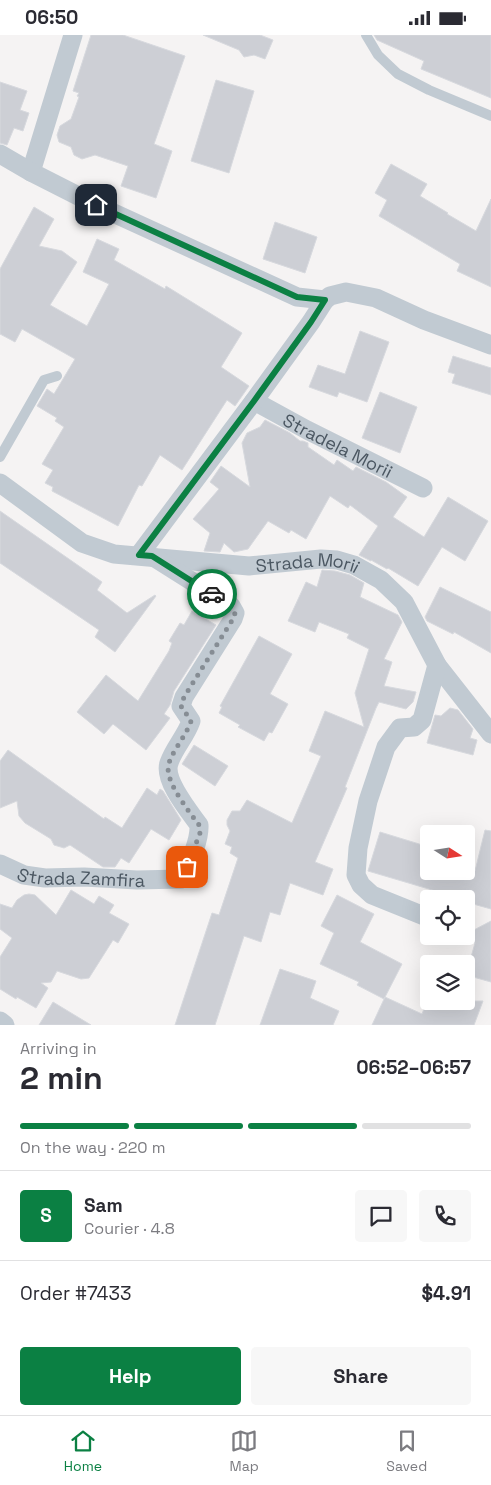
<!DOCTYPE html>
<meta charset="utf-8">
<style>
body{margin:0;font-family:"Space Grotesk",sans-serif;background:#f7f7f7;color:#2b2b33;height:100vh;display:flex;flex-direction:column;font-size:19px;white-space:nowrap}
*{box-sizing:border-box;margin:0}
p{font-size:16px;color:#7c7c81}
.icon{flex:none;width:28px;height:28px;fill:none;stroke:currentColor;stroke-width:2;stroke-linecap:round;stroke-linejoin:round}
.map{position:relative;height:990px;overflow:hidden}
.sheet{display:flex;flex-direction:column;background:#fff;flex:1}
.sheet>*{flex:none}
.needle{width:32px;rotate:102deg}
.controls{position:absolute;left:420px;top:790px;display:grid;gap:10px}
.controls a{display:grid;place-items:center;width:55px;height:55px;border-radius:5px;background:#fff;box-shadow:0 5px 20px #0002;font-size:25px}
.pin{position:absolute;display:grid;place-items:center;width:42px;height:42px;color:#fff;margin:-21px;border-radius:10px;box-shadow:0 2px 8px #0006}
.courier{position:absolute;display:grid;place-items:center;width:50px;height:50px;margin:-25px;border:4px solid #0b8043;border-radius:50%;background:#fff;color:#222;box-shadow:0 1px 6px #0007}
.headline em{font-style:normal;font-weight:700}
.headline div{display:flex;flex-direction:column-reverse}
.headline{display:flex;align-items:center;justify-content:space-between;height:85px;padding:0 20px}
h1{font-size:32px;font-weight:700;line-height:38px}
.bar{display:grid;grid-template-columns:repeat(4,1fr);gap:8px 5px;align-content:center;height:60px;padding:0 20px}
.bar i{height:6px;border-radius:4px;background:#e1e1e2}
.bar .on{background:#0b8043}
.bar p{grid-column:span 4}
.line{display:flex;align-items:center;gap:12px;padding:0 20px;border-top:1px solid #e1e1e2}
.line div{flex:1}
.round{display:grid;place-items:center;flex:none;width:52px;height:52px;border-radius:5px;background:#f7f7f7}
.primary-button{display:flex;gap:10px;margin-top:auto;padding:10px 20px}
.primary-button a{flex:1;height:58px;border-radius:5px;background:#0b8043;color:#fff;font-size:20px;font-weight:700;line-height:58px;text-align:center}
.primary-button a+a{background:#f7f7f7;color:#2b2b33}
.status{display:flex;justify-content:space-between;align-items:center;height:35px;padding:0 25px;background:#fff;direction:ltr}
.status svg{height:14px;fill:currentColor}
.menu{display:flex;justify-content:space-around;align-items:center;height:70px;border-top:1px solid #e1e1e2;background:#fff;font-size:14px;color:#7c7c81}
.menu a{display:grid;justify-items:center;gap:2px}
.menu .on{color:#0b8043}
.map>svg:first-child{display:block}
.building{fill:#cdcfd5;stroke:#d7d9de}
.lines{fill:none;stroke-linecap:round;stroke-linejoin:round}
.service{stroke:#c1cad2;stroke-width:10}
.minor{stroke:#c1cad2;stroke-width:19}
.done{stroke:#868d94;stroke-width:5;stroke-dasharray:0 9}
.route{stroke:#0b8043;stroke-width:6}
.labels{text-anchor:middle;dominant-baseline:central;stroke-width:4;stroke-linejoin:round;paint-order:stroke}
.street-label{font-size:18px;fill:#4a5661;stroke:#fff}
</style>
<div class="status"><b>06:50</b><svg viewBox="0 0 49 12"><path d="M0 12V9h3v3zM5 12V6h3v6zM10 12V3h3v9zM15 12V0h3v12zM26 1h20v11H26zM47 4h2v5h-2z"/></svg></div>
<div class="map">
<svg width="491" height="990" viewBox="0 0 491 990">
<rect width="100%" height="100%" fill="#f5f3f3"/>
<g class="building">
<polygon points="91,0 123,0 185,21 154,109 172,116 156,163 121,151 128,131 95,120 82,124 74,120 71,112 59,107 57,100 60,91 71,84 79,62 77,61 79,58 73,56"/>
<polygon points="203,0 260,0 273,5 265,24 254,20 244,22 239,15"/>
<polygon points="374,0 491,0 491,63 421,34 424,26 377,5"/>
<polygon points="216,45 254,56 229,138 191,126"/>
<polygon points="0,47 27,56 20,75 29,78 23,96 14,93 7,110 0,108"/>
<polygon points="391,129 427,149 420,161 448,178 447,179 476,196 491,164 491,252 457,236 460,229 379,181 387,165 375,158"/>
<polygon points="34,172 54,184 39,211 62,216 77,227 50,270 87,291 109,249 83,237 97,204 119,214 114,225 165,254 166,251 242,298 221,332 249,351 235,371 227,365 182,435 160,420 142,451 139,450 118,491 52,456 53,452 45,448 53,435 42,429 64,392 55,386 57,383 37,371 47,354 54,359 75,324 22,294 15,307 0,299 0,234"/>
<polygon points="275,187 317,202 305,238 263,224"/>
<polygon points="360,296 389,307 367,367 339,357 337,362 309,352 318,330 345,339"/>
<polygon points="453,321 491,333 491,360 452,348 455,339 448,337"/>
<polygon points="380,357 417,372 400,418 362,403"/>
<polygon points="265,385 290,398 300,406 303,406 308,408 308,412 334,430 337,425 353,436 356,432 386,447 407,462 393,482 424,502 448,462 488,486 465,526 442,512 418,551 388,533 387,534 371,525 371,526 359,520 378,491 350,470 348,473 330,461 306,504 291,495 289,498 268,486 248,514 234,517 224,508 220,517 204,516 210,498 193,484 219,454 210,447 221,431 250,452 242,408 247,398 260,392"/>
<polygon points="0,476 102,547 97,555 127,578 155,560 156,561 115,617 95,602 99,595 0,528"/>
<polygon points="322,535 335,536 350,540 364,548 360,562 398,580 402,587 384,624 392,627 384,651 416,657 413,667 406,674 379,667 376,673 345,752 347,753 315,827 333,834 323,860 290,848 280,880 270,877 261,907 244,901 215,990 175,990 212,878 219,880 238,823 230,818 232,812 225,809 230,796 227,790 227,785 232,776 240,776 247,765 292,788 321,721 309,716 325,676 364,692 355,658 369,614 347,603 349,599 319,587 315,597 288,586 306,547 317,552"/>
<polygon points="440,552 491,577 491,618 454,597 453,599 427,586 425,582"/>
<polygon points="192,576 216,590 174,656 170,670 164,679 170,683 146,715 113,689 104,699 77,677 106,640 138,666 169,616 172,608 169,606 180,588 184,590"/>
<polygon points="259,601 292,619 270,659 288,669 272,698 269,697 264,706 238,692 240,690 219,678 222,672 220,671"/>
<polygon points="450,673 458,675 473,694 470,703 477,705 473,720 427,708 435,680 441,681"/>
<polygon points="194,710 228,731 215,751 182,729"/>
<polygon points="8,715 104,784 105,782 122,793 147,753 157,760 160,754 163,756 181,785 169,805 151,794 129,828 121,823 115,832 103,832 70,810 64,813 54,810 51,804 25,788 19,781 17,766 0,773 0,726"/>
<polygon points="485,795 491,796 491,874 466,867 466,864 437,864 439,857 368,836 380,797 429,812 429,836 475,836"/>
<polygon points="71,855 94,869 99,861 114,870 109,878 129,889 118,908 113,905 89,943 81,944 57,936 51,947 41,948 48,953 36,973 17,962 16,964 0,954 0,922 12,903 0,894 0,869 12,873 17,865 24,860 29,859 35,860 56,880"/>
<polygon points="337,860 374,879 360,907 402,929 384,964 357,950 359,947 320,929 334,898 321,891"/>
<polygon points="491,886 491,947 466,940 475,908 470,897"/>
<polygon points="280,934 316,946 310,963 339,976 333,990 260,990"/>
<polygon points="385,962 422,979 427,966 483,966 474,990 372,990"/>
<polygon points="53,967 91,990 39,990"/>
</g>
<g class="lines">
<g class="service">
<polyline points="366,0 378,20 398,39 429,55 491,81"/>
<polyline points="0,422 44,345 57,341"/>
</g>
<g class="minor">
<polyline points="73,0 31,137 96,170 297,262 325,265"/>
<polyline points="0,119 31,137"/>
<path id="s1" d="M254,366L307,395L423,453"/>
<path id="s2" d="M0,448L82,508L114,519L249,531L321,524L337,525L354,530L381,545L404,567L437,630L491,699"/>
<polyline points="139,520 254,366 311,287 325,265 330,261 346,257 376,263 424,285 491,310"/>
<path id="s3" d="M0,829L24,840L45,843L84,842L137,845L181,844C189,829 200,807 199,790C189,776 163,745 169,728C174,713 186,701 191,686L181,671L184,662L233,584L235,578L231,571L155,523"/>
<polyline points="429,883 372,860 361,850 356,840 358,813 368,766 386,712 400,693 414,692 422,685 437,630"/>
<polyline points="0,986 5,990"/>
</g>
</g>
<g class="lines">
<path class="done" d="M187,832L200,798L199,790C189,776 163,745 169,728C174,713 186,701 191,686L181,671L184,662L233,584L235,578L231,571L212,559"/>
<polyline class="route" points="96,170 297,262 325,265 311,287 254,366 139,520 152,521 212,559"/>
</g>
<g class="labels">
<g class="street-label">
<text stroke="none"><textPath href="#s1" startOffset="95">Stradela Morii</textPath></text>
<text stroke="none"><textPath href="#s2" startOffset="330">Strada Morii</textPath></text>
<text stroke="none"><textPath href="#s3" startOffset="84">Strada Zamfira</textPath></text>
</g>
</g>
</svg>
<div class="controls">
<a><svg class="needle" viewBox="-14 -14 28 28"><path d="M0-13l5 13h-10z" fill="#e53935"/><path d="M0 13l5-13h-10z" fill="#7c7c81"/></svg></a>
<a><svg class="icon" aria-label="locate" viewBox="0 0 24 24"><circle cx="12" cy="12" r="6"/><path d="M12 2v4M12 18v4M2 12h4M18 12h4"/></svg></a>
<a><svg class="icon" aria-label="layers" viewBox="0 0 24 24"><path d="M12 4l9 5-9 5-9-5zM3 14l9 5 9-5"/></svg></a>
</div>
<div class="pin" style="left:187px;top:832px;background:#ea580c"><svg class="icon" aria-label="bag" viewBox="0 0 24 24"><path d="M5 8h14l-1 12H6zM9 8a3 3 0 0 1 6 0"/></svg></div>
<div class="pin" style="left:96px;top:170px;background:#1f2937"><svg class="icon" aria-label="home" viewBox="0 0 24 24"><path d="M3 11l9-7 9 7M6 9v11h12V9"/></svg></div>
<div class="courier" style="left:212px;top:559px"><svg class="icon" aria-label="car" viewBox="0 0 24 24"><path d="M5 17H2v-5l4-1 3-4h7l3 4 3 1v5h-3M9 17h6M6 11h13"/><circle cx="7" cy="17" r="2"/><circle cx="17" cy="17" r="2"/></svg></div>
</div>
<section class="sheet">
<div class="headline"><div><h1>2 min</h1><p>Arriving in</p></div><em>06:52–06:57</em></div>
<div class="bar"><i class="on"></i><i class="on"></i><i class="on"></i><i></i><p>On the way · 220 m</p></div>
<div class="line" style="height:90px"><b class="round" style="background:#0b8043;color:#fff">S</b><div><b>Sam</b><p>Courier · 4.8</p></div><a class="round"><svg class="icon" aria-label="chat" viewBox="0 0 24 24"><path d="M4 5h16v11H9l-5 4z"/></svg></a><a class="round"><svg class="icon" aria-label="phone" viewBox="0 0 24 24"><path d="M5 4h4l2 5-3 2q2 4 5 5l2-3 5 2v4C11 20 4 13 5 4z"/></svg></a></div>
<div class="line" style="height:65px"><div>Order #7433</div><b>$4.91</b></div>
<div class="primary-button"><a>Help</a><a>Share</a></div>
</section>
<nav class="menu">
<a class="on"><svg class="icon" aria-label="home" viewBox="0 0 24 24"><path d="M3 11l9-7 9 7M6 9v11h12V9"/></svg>Home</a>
<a><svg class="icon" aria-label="map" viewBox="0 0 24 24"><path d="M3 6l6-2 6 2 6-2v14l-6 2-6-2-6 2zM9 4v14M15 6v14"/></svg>Map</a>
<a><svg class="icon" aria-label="saved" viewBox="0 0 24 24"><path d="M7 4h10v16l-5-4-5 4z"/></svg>Saved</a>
</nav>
